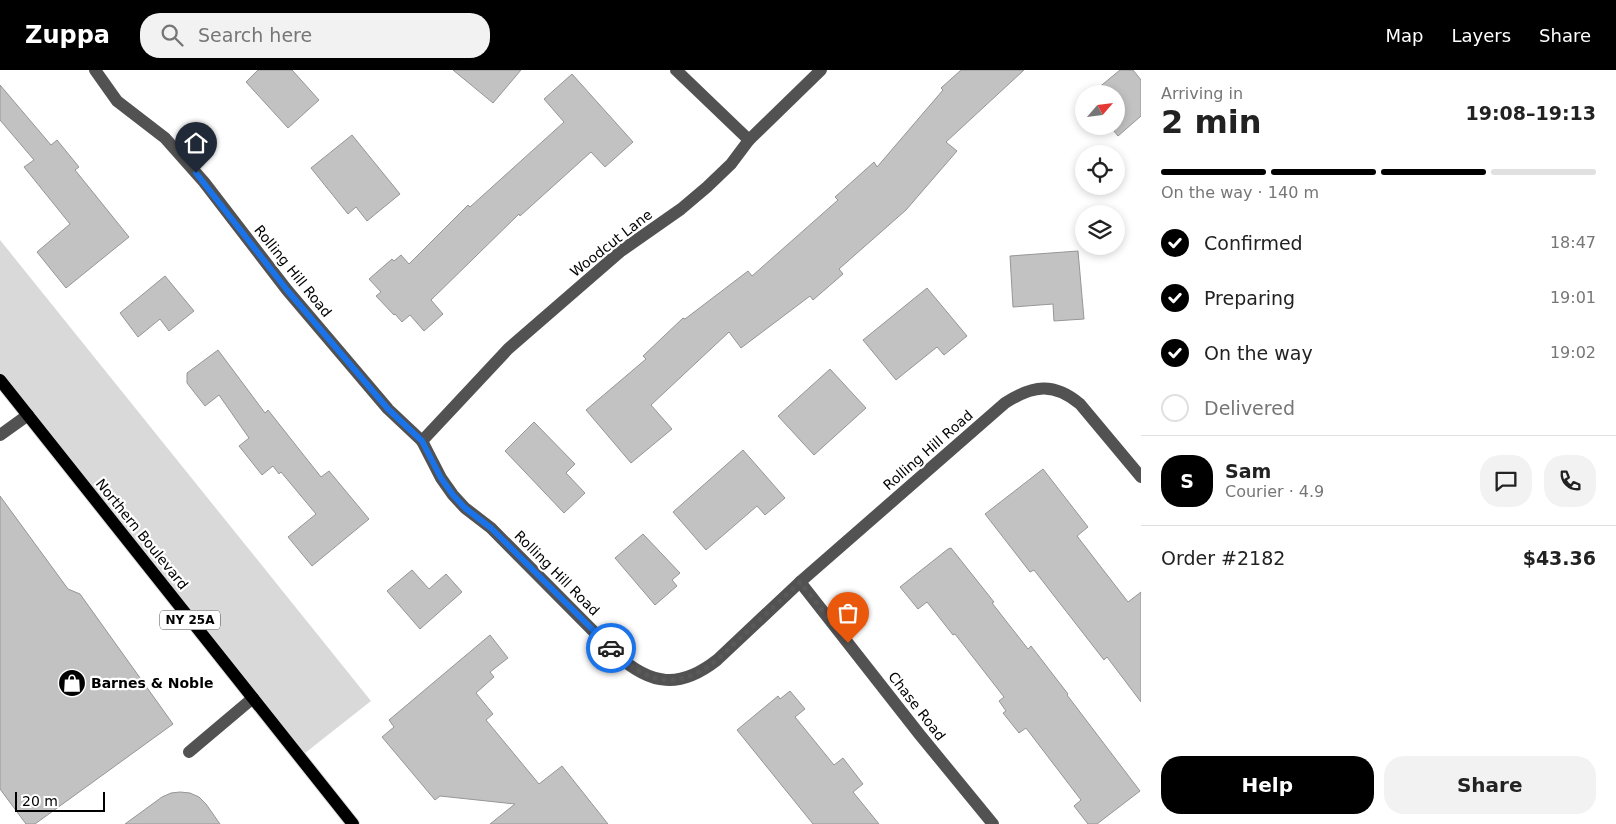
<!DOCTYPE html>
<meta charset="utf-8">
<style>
body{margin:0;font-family:"DejaVu Sans",sans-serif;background:#f2f2f2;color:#222;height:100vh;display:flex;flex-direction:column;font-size:19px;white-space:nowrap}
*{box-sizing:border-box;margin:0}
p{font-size:16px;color:#767676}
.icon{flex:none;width:28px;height:28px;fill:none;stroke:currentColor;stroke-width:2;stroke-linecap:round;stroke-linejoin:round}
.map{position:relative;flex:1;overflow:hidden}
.details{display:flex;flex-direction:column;background:#fff;width:475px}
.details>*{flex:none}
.needle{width:32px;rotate:62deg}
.controls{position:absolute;left:1075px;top:15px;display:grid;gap:10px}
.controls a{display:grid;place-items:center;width:50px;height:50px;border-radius:50%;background:#fff;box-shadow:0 2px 8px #0003;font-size:25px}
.scale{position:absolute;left:15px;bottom:12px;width:90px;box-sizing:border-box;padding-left:5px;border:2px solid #000;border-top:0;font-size:14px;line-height:18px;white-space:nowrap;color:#000;-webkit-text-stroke:4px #fff;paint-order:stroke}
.pin{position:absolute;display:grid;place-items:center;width:42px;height:42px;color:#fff;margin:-51px -21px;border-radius:50% 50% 50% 0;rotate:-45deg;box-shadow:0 0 5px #0007}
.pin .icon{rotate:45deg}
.courier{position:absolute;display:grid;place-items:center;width:50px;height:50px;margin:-25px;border:4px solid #1a73e8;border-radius:50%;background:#fff;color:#222;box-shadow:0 1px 6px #0007}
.overview em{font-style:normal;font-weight:700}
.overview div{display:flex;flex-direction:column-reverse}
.overview{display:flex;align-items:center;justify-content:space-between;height:85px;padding:0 20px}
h1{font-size:32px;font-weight:700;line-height:38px}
.bar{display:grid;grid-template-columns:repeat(4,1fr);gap:8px 5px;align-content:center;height:60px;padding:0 20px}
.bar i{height:6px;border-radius:4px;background:#e0e0e0}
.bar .selected{background:#000}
.bar p{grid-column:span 4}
.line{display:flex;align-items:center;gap:12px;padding:0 20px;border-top:1px solid #e0e0e0}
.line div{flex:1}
.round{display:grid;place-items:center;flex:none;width:52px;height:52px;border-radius:20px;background:#f2f2f2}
ol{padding:0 20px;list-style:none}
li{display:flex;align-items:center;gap:15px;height:55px}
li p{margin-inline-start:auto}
li .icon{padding:5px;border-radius:50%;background:#000;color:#fff;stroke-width:4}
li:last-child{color:#767676}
li i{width:28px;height:28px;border:2px solid #e0e0e0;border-radius:50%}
.action{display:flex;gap:10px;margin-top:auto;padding:10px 20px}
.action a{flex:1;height:58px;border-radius:20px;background:#000;color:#fff;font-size:20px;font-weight:700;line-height:58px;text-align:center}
.action a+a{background:#f2f2f2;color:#222}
header{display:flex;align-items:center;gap:30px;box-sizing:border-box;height:70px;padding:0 25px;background:#000;color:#fff}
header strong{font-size:24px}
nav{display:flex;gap:28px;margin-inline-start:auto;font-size:18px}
.search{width:350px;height:45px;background:#f2f2f2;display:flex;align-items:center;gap:12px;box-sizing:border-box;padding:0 18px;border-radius:20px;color:#767676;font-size:19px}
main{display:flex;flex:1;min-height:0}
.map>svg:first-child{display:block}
.green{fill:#d9d9d9}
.building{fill:#c2c2c2;stroke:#969696}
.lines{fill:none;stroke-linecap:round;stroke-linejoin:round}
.major-casing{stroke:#dbdbdb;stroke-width:14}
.minor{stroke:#525252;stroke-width:12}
.major{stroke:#000;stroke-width:12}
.done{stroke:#595959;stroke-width:5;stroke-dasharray:0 9}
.route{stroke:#1a73e8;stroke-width:6}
.labels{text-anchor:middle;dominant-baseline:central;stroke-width:4.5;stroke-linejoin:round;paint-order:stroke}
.shield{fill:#fff;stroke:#4c4c4c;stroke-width:1}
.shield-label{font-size:12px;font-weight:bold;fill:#000}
.street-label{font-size:14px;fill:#000;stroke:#fff}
.poi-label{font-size:14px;font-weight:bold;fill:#000;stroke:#fff;text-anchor:start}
</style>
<header>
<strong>Zuppa</strong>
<div class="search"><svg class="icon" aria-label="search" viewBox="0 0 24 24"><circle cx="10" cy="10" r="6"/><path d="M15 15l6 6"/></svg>Search here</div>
<nav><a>Map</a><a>Layers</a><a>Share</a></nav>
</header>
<main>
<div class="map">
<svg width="1141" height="754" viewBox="0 0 1141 754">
<rect width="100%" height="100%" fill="#fff"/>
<polygon class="green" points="0,170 371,631 300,687 0,310"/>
<g class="building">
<polygon points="258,0 292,0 319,30 288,58 246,12"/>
<polygon points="453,0 521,0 493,33"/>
<polygon points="961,0 1024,0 946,72 957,81 906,140 839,199 843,204 813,230 810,226 741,278 729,262 651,335 672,359 631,393 586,340 646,289 643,286 683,248 685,249 748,201 752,206 838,130 835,127 874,92 877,97 943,20 941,18"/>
<polygon points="1120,0 1133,0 1141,10 1141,46 1118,66 1110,56 1116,56 1116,24 1091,24"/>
<polygon points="572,4 633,72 605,97 591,82 520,146 519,144 431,230 443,244 424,261 410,245 402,252 395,244 394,245 376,226 381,222 369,209 392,189 394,191 401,185 409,194 468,135 470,137 564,52 544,29"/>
<polygon points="0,15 51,75 57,70 79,97 75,100 129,167 66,218 37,182 70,154 24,97 34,90 0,50"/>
<polygon points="352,65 400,124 367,151 356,137 348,144 311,98"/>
<polygon points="1078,181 1084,249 1054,251 1053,234 1013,237 1010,186"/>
<polygon points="165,206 194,241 169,261 160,249 138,267 120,243"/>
<polygon points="927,218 967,266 944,285 937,277 896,310 863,270"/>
<polygon points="218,280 265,343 268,340 321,407 329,401 369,449 312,496 288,467 316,444 281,402 279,404 273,396 262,405 239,376 249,368 219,325 205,336 187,313 187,303"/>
<polygon points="830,299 866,338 814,385 778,346"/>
<polygon points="534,352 575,394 566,403 585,423 564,443 505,381"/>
<polygon points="743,380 785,428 765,445 757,436 706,480 673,442"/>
<polygon points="1043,399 1088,457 1077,466 1128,532 1141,522 1141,632 1107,587 1104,590 1034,500 1030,502 985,444"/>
<polygon points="0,426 68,519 80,524 173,654 35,754 26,754 0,719"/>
<polygon points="643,464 680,503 672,510 677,516 655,535 615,488"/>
<polygon points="951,478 994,532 992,533 1028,579 1031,576 1068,624 1067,625 1140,721 1097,754 1088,754 1074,736 1081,730 1026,658 1019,663 1003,643 1006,641 999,631 1004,627 955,564 953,565 927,532 918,539 900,517 948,479"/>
<polygon points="412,500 429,519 446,504 462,522 420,559 387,521"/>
<polygon points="490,565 508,588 490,602 494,607 476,623 493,644 486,650 539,714 562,696 608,754 490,754 515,734 440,726 435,730 382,667 394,657 389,650"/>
<polygon points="790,621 805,639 795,647 834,695 843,688 863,714 853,722 879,754 813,754 737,660 778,626 780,629"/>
<polygon points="180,722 190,723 199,727 206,734 220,754 125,754 162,727 171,723"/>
</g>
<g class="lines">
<g class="major-casing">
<polyline id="major" points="0,310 353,754"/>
</g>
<g class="minor">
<path d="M95,0L117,31L165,68L204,112L287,220L388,339L422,371L441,408L453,425L465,438L491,458L616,584C651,616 680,619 717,590L800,512L1005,333C1033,315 1054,312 1080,334L1141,407"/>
<polyline points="676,0 749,70"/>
<polyline points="0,365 28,345"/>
<polyline points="422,371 508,279 621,181 681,139 707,117 731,94 749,70 821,0"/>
<polyline points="800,512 920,665 993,754"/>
<polyline points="189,682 253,628"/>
</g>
<use href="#major" class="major"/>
</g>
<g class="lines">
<path class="done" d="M611,578C646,614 676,622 717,590L800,512L848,573"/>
<polyline class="route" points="196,103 287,220 388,339 422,371 441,408 453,425 465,438 491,458 611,578"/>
</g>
<defs>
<g id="shop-disc" transform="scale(1.4375)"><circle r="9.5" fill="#000" stroke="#fff"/><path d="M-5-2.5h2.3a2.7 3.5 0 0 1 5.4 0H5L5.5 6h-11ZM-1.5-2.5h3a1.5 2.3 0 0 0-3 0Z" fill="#fff"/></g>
</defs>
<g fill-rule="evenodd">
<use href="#shop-disc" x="72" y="613"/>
</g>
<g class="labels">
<rect class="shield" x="160" y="540.5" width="60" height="19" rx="4"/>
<g class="shield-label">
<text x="190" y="550">NY 25A</text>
</g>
<g class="street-label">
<text transform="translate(611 173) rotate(-38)">Woodcut Lane</text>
<text transform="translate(293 201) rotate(51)">Rolling Hill Road</text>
<text transform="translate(928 380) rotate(-41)">Rolling Hill Road</text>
<text transform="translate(142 464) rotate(51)">Northern Boulevard</text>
<text transform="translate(557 503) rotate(45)">Rolling Hill Road</text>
<text transform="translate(917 636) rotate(52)">Chase Road</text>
</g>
<g class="poi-label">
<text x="91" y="613">Barnes &amp; Noble</text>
</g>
</g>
</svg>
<div class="controls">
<a><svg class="needle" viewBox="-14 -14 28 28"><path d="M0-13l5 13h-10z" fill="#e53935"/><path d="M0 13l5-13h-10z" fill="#767676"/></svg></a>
<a><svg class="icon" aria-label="locate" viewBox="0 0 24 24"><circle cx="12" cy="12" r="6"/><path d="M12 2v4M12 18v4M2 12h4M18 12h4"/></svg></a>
<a><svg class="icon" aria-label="layers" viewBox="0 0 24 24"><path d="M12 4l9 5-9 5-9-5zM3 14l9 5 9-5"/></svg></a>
</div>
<div class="scale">20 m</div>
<div class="pin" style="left:848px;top:573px;background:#ea580c"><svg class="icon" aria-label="bag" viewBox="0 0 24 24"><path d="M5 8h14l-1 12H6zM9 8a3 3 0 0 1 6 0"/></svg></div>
<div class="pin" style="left:196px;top:103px;background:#1f2937"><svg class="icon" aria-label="home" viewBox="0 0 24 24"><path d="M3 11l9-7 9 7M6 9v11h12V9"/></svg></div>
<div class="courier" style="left:611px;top:578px"><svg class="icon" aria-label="car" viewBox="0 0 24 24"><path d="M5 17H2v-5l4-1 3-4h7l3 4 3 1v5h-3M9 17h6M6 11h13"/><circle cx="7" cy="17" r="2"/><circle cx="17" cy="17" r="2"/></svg></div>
</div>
<section class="details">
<div class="overview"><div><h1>2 min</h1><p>Arriving in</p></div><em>19:08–19:13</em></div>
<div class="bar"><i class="selected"></i><i class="selected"></i><i class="selected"></i><i></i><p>On the way · 140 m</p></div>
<ol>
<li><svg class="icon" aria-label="check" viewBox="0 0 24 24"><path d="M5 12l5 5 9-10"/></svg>Confirmed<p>18:47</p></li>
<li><svg class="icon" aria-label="check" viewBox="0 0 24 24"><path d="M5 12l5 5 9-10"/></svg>Preparing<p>19:01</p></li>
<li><svg class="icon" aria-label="check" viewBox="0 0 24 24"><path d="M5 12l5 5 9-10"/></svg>On the way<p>19:02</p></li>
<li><i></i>Delivered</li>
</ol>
<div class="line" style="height:90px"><b class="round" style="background:#000;color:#fff">S</b><div><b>Sam</b><p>Courier · 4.9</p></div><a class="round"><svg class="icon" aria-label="chat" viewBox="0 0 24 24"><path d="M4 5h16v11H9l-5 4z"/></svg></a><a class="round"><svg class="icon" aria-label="phone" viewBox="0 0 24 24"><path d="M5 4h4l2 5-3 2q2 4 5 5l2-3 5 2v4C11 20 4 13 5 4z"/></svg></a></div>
<div class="line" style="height:65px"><div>Order #2182</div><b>$43.36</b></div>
<div class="action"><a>Help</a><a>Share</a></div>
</section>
</main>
